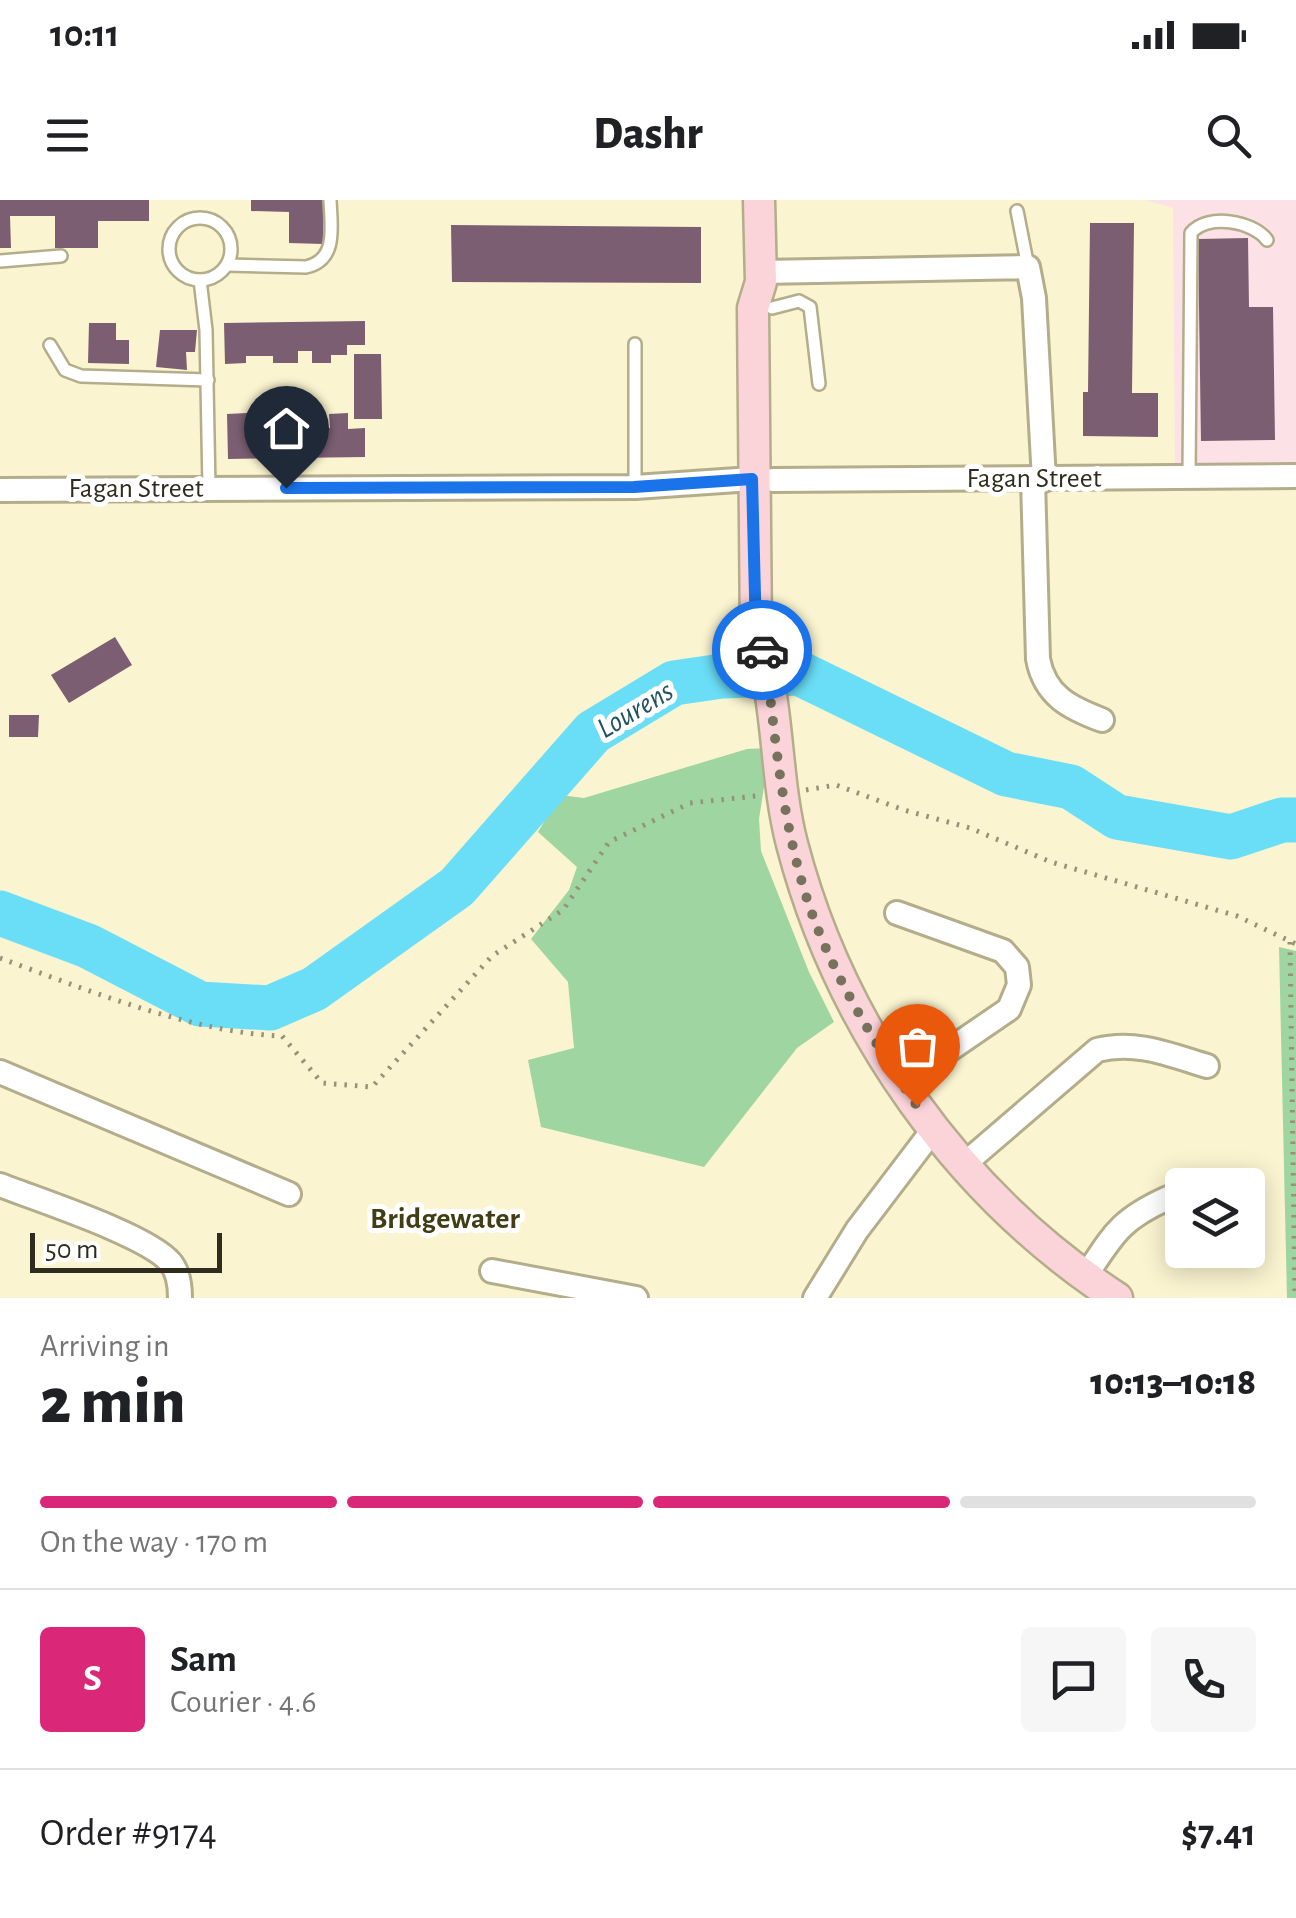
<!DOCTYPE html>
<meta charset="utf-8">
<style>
body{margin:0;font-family:"Alegreya Sans",sans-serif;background:#f6f6f6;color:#202124;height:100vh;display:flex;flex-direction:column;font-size:38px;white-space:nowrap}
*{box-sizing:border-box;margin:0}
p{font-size:32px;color:#757577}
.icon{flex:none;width:55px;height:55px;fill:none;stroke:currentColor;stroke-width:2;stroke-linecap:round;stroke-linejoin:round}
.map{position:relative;height:1098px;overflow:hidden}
.side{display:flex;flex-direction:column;background:#fff;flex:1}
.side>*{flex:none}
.buttons{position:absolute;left:1165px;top:968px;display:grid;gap:20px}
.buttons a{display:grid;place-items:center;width:100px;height:100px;border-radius:10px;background:#fff;box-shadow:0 5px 25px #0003;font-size:50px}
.scale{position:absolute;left:30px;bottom:25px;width:192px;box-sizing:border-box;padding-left:10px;border:5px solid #2f2c1e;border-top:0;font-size:28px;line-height:35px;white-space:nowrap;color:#2f2c1e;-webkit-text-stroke:8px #fff;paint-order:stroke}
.pin{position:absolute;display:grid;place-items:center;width:85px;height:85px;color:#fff;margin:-102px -42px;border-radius:50% 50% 50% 0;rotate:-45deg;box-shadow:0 0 10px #0007}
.pin .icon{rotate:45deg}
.courier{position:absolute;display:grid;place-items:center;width:100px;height:100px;margin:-50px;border:8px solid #1a73e8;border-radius:50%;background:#fff;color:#222;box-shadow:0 2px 12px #0007}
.overview em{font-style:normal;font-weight:800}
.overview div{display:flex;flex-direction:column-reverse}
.overview{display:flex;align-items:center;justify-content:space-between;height:170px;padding:0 40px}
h1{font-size:65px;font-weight:800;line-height:75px}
.bar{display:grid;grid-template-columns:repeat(4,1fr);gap:15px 10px;align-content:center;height:120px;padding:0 40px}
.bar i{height:12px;border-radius:8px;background:#e0e0e0}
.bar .active{background:#db2777}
.bar p{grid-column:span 4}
.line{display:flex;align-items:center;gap:25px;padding:0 40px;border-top:2px solid #e0e0e0}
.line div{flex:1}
.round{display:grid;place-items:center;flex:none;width:105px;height:105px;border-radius:10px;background:#f6f6f6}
.status{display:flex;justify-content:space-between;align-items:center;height:70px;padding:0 50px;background:#fff;direction:ltr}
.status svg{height:28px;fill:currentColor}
header{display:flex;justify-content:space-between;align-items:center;height:130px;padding:0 40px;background:#fff;font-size:45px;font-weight:800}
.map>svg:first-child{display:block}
.commercial{fill:#fce2e6}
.green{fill:#9ed5a1}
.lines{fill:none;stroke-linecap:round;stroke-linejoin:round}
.river{stroke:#6adef7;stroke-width:45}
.building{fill:#7b5e72}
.lane-casing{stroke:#b4ad8b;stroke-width:16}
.street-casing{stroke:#b4ad8b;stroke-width:28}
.secondary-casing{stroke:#b4ad8b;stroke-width:35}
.path{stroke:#969178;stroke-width:5;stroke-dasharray:2.5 8;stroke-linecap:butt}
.lane{stroke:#fff;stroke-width:11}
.street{stroke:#fff;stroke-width:22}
.secondary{stroke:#fbd4da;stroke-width:30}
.done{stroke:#76725c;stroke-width:10;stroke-dasharray:0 18}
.route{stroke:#1a73e8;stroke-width:12}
.labels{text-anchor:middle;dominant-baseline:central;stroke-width:10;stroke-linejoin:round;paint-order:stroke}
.street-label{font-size:28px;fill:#2f2c1e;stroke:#fff}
.water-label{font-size:30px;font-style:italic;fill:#21535e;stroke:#fff}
.neighbourhood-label{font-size:30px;font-weight:bold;fill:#413e15;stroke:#fff}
</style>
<div class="status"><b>10:11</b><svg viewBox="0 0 49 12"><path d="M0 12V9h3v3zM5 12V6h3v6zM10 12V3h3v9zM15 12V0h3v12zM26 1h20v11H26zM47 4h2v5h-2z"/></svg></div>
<header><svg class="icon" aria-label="menu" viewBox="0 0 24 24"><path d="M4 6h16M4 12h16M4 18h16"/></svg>Dashr<svg class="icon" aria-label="search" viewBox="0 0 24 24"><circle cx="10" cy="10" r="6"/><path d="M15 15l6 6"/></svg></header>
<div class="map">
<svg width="1296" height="1098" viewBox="0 0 1296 1098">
<rect width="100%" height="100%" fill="#fbf4d0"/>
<polygon class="commercial" points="1145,0 1296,0 1296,276 1175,277 1173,8"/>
<g class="green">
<polygon points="770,548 759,619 761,651 809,772 834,822 797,848 704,967 541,927 528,860 574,848 568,782 531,739 569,690 577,667 538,632 560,595 584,598 747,549"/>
<polygon points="1279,747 1296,751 1296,1098 1287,1098"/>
</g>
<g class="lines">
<polyline class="river" points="0,713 88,746 200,804 270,808 314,789 457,687 593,532 674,483 722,476 799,473 1006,574 1071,587 1117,617 1231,637 1282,620 1296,620"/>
</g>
<g class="building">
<polygon points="0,0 149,0 149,21 98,21 98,48 55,48 55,16 10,16 11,48 0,48"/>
<polygon points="251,0 324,0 323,44 289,43 289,12 251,11"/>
<polygon points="1090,23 1134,23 1132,193 1158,193 1158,237 1083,236 1083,192 1088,192"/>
<polygon points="451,25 701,27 701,83 452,82"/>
<polygon points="1248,38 1249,107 1273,107 1275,240 1201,241 1198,39"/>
<polygon points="365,121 365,145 347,145 347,155 331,155 331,163 312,163 312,151 298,151 298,163 273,163 273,156 246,156 246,163 225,164 224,123"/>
<polygon points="89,123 116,123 116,140 129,140 129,164 88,163"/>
<polygon points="160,130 197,130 195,152 186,152 187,170 156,167"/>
<polygon points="354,154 381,154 382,219 354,219"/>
<polygon points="247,213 248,232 261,232 260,213 280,213 281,229 299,229 298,213 315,213 315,229 330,228 329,214 348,213 348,229 365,228 365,257 228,259 227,214"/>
<polygon points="115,437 132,465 69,503 51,475"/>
<polygon points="9,515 39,515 38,537 9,537"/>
</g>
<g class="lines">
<g class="lane-casing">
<g id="lane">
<polyline points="1017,11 1028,67"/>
<circle cx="200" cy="49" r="31"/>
<polyline points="0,61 61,56"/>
<path d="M227,65L306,67C338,60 331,26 330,0"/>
<polyline points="200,80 206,130 209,289"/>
<polyline points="772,108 799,101 810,107 819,184"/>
<polyline points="50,145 65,170 81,176 208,180"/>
<path d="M1189,277L1191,33C1207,13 1253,21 1267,40"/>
<polyline points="635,287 635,144"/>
</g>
</g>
<g class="street-casing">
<g id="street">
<polyline points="761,72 1028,67 1034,98 1044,280"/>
<polyline points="773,280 1296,276"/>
<path d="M1033,280L1038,459C1045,496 1070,508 1102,520"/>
<polyline points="0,290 635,287 752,279"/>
<polyline points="897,713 1003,751 1017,767 1019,785 1009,809 901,883"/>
<polyline points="0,872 289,994"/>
<path d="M962,966L1097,850C1136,840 1170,855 1207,866"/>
<path d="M0,985C38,1000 147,1035 170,1062C178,1071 180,1086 180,1098"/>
<polyline points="492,1071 636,1098"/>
<path d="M1085,1077C1113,1035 1119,1020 1168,998"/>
<polyline points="815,1098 857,1030 933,930"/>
</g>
</g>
<g class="secondary-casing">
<path id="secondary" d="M759,0L761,82L753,108L756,434C780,500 774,575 792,644C840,828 958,994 1117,1098"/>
</g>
<g class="path">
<polyline points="806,590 836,585 904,610 970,628 1051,662 1237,716 1296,744"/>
<polyline points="1290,742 1295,1098"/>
<path d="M0,758C84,789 193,833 282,836L322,883L372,887L492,756L563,710L609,642L690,603L756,596"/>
</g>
<use href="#lane" class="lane"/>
<use href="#street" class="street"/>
<use href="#secondary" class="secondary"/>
</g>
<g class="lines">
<path class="done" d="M762,450L766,461C776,545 783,630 811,711C836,781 876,845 917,906"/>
<polyline class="route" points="286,288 634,287 752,279 756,434 762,450"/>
</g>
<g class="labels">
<g class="street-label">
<text x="1034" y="279">Fagan Street</text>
<text x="136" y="289">Fagan Street</text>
</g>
<g class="water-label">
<text transform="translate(635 510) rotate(-31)">Lourens</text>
</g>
<g class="neighbourhood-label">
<text x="445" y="1019">Bridgewater</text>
</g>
</g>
</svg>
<div class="buttons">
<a><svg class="icon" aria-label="layers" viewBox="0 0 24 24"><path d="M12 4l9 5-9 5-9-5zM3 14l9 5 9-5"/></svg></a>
</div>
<div class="scale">50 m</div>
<div class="pin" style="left:917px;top:906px;background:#ea580c"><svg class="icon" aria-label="bag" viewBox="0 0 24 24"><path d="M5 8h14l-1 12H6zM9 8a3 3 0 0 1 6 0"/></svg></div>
<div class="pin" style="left:286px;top:288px;background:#1f2937"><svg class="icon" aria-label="home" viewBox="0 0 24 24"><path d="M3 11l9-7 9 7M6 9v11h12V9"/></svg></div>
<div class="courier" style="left:762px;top:450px"><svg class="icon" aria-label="car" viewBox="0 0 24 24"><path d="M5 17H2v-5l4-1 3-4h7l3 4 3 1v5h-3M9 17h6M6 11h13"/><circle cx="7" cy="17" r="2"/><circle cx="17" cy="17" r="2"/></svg></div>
</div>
<section class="side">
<div class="overview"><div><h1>2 min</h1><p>Arriving in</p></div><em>10:13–10:18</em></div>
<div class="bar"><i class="active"></i><i class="active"></i><i class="active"></i><i></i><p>On the way · 170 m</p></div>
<div class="line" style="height:180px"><b class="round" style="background:#db2777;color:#fff">S</b><div><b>Sam</b><p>Courier · 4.6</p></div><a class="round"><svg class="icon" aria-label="chat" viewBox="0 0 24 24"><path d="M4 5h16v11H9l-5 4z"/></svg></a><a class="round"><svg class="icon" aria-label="phone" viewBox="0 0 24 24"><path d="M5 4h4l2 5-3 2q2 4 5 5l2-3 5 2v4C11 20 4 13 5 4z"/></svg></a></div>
<div class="line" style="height:130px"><div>Order #9174</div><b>$7.41</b></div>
</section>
